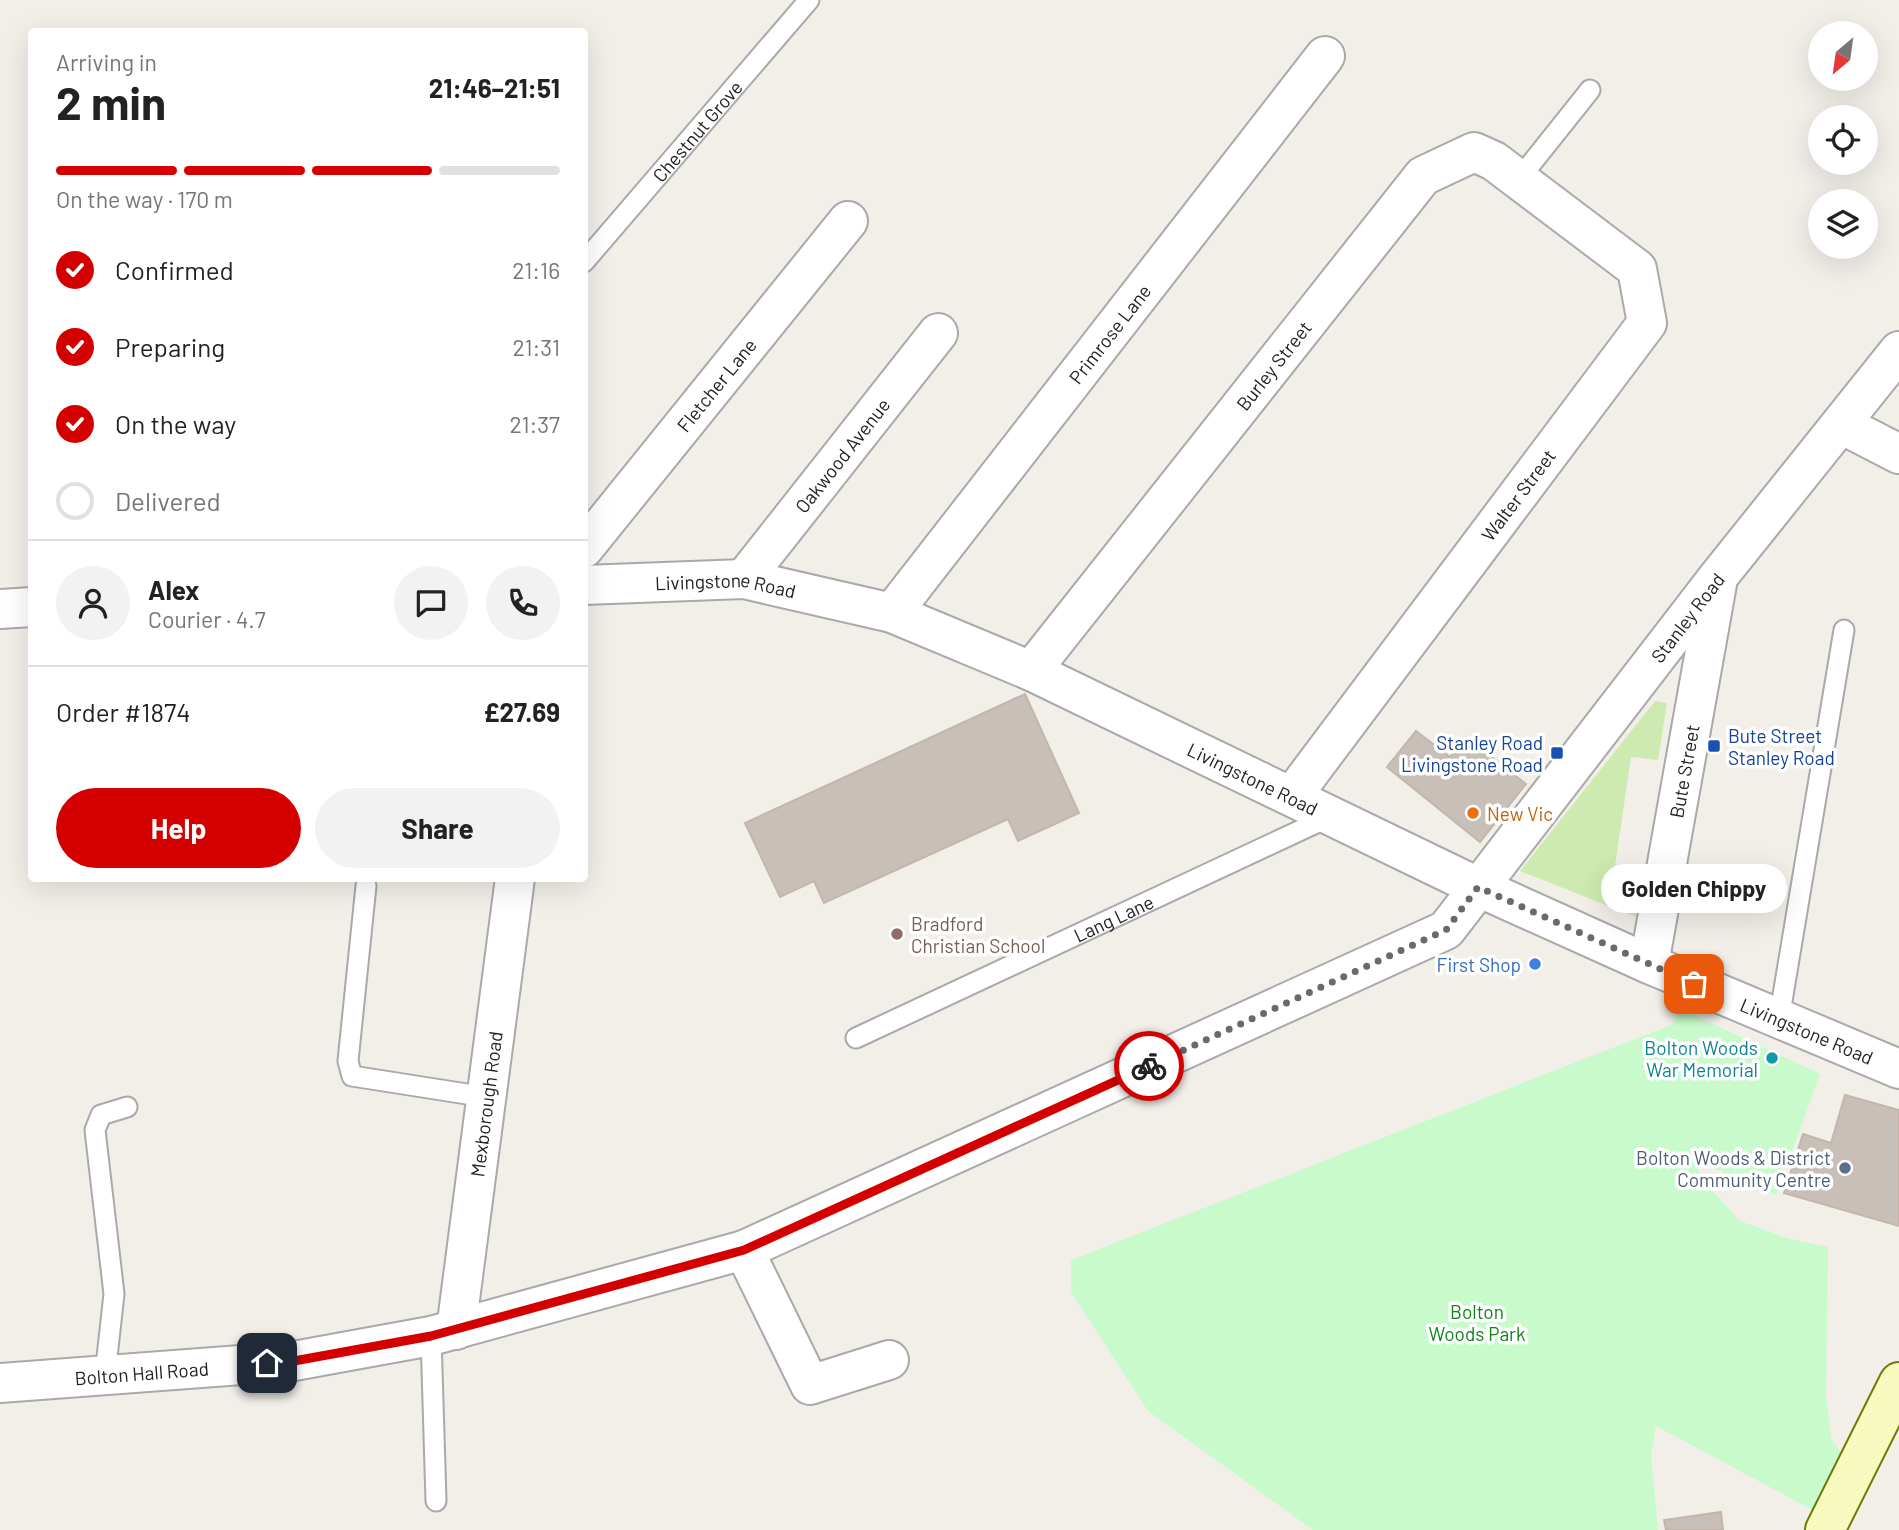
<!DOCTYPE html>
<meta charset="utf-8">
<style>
body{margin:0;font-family:Barlow,sans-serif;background:#f2f2f2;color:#222;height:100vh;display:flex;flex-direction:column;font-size:26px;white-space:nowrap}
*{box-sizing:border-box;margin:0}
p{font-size:23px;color:#767676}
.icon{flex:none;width:38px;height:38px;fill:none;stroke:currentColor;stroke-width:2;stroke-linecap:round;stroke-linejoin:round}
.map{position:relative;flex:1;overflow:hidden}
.sheet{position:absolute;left:28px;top:28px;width:560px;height:854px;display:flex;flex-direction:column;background:#fff;border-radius:7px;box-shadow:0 7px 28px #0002}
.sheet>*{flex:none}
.needle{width:46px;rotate:209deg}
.buttons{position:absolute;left:1808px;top:21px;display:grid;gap:14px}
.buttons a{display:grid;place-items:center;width:70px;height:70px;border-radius:50%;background:#fff;box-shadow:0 7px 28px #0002;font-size:35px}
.pin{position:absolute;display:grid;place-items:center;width:60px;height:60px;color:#fff;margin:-30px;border-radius:14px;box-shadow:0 4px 10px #0006}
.courier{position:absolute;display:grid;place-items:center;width:70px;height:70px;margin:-35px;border:5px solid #d40000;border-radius:50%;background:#fff;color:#222;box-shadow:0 2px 9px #0007}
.bubble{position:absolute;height:49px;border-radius:24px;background:#fff;box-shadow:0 7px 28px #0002;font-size:23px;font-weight:700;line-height:49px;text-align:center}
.headline em{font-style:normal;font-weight:700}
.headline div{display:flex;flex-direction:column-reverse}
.headline{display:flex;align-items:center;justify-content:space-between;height:119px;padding:0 28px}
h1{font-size:46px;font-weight:700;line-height:52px}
.bar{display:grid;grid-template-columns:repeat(4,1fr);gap:10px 7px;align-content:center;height:84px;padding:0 28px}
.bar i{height:9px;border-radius:5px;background:#e0e0e0}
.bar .on{background:#d40000}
.bar p{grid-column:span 4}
.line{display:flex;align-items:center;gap:18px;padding:0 28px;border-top:2px solid #e0e0e0}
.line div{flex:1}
.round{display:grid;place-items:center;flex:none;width:74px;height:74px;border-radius:37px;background:#f2f2f2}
ol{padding:0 28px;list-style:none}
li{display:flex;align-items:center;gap:21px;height:77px}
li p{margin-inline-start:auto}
li .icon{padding:7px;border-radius:50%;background:#d40000;color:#fff;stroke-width:4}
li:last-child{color:#767676}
li i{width:38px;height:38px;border:4px solid #e0e0e0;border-radius:50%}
.primary-button{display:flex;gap:14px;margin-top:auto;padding:14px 28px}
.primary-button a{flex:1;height:80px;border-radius:42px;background:#d40000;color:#fff;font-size:28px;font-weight:700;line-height:80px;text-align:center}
.primary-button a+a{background:#f2f2f2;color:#222}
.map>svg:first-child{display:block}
.grass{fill:#cdebb0}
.park{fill:#c8facc}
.building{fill:#c7bfb8;stroke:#c4b6ab;stroke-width:2}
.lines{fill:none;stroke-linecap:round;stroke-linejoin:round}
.lane-casing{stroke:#a9a9a9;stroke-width:23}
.street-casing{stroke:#a9a9a9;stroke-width:42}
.secondary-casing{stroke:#707d05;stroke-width:42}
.lane{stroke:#fff;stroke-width:19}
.street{stroke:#fff;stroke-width:38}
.secondary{stroke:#f7fabf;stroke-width:38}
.done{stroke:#6b6a68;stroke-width:7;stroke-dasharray:0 12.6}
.route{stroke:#d40000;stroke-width:9}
.transit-dot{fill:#1a4fb4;stroke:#fff;stroke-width:2.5}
.food-dot{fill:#e8710a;stroke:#fff;stroke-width:2.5}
.education-dot{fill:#8d6e63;stroke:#fff;stroke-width:2.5}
.shop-dot{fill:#3f7fe0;stroke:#fff;stroke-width:2.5}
.culture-dot{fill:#0f9aa8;stroke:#fff;stroke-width:2.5}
.service-dot{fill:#5c6f8a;stroke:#fff;stroke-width:2.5}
.labels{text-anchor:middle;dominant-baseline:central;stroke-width:7;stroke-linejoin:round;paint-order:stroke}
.street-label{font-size:19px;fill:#222;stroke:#fff}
.transit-label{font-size:19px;fill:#164399;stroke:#fff;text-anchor:start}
.food-label{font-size:19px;fill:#c56008;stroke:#fff;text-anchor:start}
.education-label{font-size:19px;fill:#785e54;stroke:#fff;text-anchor:start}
.shop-label{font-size:19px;fill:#366cbe;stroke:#fff;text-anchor:end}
.culture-label{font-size:19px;fill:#0d838f;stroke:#fff;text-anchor:end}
.service-label{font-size:19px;fill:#4e5e75;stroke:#fff;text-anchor:end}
.park-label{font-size:19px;fill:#0c8416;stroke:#fff}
</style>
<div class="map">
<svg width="1899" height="1530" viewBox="0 0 1899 1530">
<rect width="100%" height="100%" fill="#f2efe9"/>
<polygon class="grass" points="1655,701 1667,703 1658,760 1631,757 1611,893 1638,898 1636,917 1520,871"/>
<polygon class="park" points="1681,1009 1820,1074 1776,1195 1693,1159 1707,1185 1740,1221 1787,1238 1828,1247 1826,1396 1831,1438 1854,1472 1831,1520 1656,1426 1651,1454 1658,1530 1313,1530 1148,1411 1071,1292 1071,1260 1671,1025"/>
<g class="building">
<polygon points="1025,694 1079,813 1018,841 1008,819 824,903 814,881 780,897 745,823"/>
<polygon points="1416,731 1450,757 1466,737 1526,784 1480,842 1387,767"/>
<polygon points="1845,1095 1899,1110 1899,1226 1784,1193 1803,1134 1831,1143"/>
<polygon points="1721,1512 1723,1530 1666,1530 1664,1520"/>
</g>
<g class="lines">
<g class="lane-casing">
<g id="lane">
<polyline points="1519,179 1590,90"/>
<path id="s1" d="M584,262L809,0"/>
<polyline points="366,886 348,1061 352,1076 486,1097"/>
<polyline points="1779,1019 1844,630"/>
<path id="s2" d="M856,1038L1331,816"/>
<polyline points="431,1336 436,1501"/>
<polyline points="105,1375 114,1294 95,1130 101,1115 127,1107"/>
</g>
</g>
<g class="street-casing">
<g id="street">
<polyline points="1841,424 1899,454"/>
<path id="s3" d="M584,548L848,221"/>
<path id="s4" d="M744,579L938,333"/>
<path id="s5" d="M584,585L744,579L892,613L1031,671L1478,887L1649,964L1899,1069"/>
<polyline points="0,609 32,607"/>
<path id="s6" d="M892,613L1325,56"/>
<path id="s7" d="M1031,671L1423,176L1474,152L1494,161L1637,269L1647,323L1292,796"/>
<path id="s8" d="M1649,964L1717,584"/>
<polyline points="744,1250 810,1385 889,1360"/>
<path id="s9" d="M456,1330L515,878"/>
<path id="s10" d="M0,1383L294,1361L431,1336L744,1250L1446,930L1718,577L1899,351"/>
</g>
</g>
<g class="secondary-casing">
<polyline id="secondary" points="1825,1530 1899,1382"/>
</g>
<use href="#lane" class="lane"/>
<use href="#street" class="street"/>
<use href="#secondary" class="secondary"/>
</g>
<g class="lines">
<polyline class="done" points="1149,1066 1446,930 1478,887 1694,984"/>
<polyline class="route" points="267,1363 294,1361 431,1336 744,1250 1149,1066"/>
</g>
<g class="transit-dot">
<rect x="1707" y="739" width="14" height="14" rx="3.5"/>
<rect x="1550" y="746" width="14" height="14" rx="3.5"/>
</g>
<circle class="food-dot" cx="1473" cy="813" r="7"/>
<circle class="education-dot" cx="897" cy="934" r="7"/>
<circle class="shop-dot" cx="1535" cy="964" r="7"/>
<circle class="culture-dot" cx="1772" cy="1058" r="7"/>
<circle class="service-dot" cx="1845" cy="1168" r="7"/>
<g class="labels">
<g class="street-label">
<text stroke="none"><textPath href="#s1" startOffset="173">Chestnut Grove</textPath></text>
<text stroke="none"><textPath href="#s6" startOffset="354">Primrose Lane</textPath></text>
<text stroke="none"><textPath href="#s7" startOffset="390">Burley Street</textPath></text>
<text stroke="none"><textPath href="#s3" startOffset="210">Fletcher Lane</textPath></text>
<text stroke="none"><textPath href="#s4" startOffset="158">Oakwood Avenue</textPath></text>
<text transform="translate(1518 495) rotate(-53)">Walter Street</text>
<text stroke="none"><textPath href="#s5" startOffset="142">Livingstone Road</textPath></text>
<text stroke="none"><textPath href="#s10" startOffset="1925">Stanley Road</textPath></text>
<text stroke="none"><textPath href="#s8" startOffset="196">Bute Street</textPath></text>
<text stroke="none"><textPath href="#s5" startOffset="709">Livingstone Road</textPath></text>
<text stroke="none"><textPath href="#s2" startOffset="284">Lang Lane</textPath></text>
<text stroke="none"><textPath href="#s5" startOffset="1318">Livingstone Road</textPath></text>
<text stroke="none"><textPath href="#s9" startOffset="228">Mexborough Road</textPath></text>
<text stroke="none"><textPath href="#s10" startOffset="142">Bolton Hall Road</textPath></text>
</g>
<g class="transit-label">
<text x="1728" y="735">Bute Street<tspan x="1728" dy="22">Stanley Road</tspan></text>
<text x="1543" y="742" text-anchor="end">Stanley Road<tspan x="1543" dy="22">Livingstone Road</tspan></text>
</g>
<g class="food-label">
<text x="1487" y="813">New Vic</text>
</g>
<g class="education-label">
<text x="911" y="923">Bradford<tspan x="911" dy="22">Christian School</tspan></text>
</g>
<g class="shop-label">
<text x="1521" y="964">First Shop</text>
</g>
<g class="culture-label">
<text x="1758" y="1047">Bolton Woods<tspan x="1758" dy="22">War Memorial</tspan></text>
</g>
<g class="service-label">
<text x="1831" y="1157">Bolton Woods &amp; District<tspan x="1831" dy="22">Community Centre</tspan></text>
</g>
<g class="park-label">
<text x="1477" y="1311">Bolton<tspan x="1477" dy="22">Woods Park</tspan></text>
</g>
</g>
</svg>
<div class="buttons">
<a><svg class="needle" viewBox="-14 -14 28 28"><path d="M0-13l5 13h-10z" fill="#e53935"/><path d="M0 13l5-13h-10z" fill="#767676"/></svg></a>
<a><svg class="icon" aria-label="locate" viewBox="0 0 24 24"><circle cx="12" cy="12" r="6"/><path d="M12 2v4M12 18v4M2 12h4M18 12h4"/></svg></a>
<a><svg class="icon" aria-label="layers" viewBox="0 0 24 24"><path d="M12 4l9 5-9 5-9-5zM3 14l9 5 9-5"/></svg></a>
</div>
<div class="pin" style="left:1694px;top:984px;background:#ea580c"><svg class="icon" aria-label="bag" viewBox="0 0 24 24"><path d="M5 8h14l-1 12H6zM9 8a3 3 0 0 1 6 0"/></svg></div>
<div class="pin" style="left:267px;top:1363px;background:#1f2937"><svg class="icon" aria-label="home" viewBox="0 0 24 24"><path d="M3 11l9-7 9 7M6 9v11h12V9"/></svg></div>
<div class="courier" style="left:1149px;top:1066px"><svg class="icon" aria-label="bike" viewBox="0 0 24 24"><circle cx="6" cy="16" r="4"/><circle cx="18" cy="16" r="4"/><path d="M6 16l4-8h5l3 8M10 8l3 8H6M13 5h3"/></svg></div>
<div class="bubble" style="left:1601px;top:864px;width:186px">Golden Chippy</div>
<section class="sheet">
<div class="headline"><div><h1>2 min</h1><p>Arriving in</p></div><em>21:46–21:51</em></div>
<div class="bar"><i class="on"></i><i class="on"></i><i class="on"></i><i></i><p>On the way · 170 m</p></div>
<ol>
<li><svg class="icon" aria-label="check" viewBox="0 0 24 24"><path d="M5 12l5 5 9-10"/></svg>Confirmed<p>21:16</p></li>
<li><svg class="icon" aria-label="check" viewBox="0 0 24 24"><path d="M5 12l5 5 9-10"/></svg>Preparing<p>21:31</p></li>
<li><svg class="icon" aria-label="check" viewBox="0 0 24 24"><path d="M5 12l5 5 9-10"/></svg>On the way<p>21:37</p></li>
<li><i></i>Delivered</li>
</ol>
<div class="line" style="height:126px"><a class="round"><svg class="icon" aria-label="person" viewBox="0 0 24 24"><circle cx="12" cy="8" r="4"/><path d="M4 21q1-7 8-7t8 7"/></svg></a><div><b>Alex</b><p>Courier · 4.7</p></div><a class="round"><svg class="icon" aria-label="chat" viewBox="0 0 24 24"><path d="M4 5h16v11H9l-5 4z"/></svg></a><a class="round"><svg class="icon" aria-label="phone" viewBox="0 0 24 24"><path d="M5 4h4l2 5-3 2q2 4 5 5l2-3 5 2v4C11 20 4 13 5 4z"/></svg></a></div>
<div class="line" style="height:91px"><div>Order #1874</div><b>£27.69</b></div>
<div class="primary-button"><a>Help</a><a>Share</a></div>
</section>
</div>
